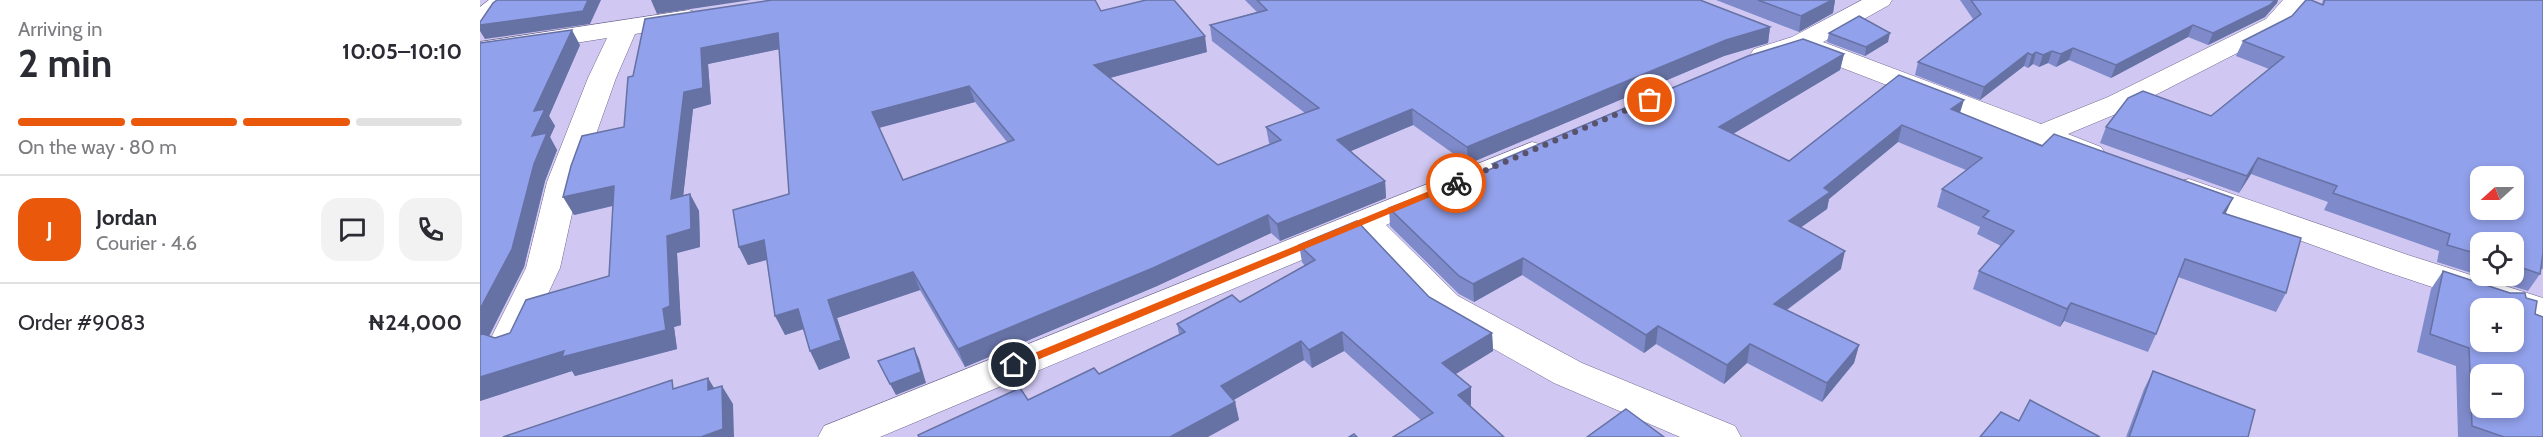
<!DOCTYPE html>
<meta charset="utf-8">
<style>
body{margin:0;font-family:Cabin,sans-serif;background:#f2f2f3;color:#2b2b33;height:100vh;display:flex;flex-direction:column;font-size:22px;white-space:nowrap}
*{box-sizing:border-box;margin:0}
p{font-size:20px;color:#7c7c81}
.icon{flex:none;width:33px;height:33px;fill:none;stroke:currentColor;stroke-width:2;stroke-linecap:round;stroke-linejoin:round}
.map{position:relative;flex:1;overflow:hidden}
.details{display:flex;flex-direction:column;background:#fff;width:480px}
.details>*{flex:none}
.needle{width:39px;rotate:249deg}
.fabs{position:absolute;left:1990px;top:166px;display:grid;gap:12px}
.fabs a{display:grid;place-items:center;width:54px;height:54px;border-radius:12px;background:#fff;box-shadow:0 3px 9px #0003;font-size:30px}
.pin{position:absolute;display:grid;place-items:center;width:51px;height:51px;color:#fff;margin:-26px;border:3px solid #fff;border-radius:50%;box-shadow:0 2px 6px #0007}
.courier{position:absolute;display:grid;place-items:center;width:60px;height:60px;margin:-30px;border:4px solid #ea580c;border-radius:50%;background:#fff;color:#222;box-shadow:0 2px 8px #0007}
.overview em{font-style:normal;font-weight:700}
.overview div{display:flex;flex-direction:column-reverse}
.overview{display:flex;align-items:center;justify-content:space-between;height:102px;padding:0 18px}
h1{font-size:39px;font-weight:700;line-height:45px}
.bar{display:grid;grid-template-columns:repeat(4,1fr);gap:9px 6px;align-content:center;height:72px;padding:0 18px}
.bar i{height:8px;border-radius:4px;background:#e1e1e2}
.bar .selected{background:#ea580c}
.bar p{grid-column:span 4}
.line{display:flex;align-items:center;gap:15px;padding:0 18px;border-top:2px solid #e1e1e2}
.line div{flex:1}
.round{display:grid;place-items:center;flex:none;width:63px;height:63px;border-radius:18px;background:#f2f2f3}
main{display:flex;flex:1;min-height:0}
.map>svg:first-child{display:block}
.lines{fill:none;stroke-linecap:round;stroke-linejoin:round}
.minor-casing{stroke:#70688e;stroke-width:1}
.minor{fill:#fff;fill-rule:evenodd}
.wall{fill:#7e8aca;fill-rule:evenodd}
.shaded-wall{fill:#6671a4}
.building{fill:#92a1eb;stroke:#6671a4;stroke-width:1.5;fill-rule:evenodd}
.route{fill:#ea580c}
.done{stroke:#58526b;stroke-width:6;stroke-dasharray:0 10.8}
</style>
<main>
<section class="details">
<div class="overview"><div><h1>2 min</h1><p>Arriving in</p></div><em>10:05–10:10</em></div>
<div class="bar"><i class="selected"></i><i class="selected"></i><i class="selected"></i><i></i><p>On the way · 80 m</p></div>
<div class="line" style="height:108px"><b class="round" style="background:#ea580c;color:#fff">J</b><div><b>Jordan</b><p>Courier · 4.6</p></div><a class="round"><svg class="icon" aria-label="chat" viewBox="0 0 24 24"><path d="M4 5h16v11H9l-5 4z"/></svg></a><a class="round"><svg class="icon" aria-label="phone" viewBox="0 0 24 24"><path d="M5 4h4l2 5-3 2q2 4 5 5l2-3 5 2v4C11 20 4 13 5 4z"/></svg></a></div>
<div class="line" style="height:78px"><div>Order #9083</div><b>₦24,000</b></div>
</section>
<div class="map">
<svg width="2063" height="437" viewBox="0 0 2063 437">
<rect width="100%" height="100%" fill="#d0c8f2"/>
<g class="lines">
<g class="minor-casing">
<g id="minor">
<polygon points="9,0 36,0 9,24 0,27 0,7"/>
<polygon points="1382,0 1412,0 1409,5 1343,42 1561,124 1628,97 1786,19 1803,0 1829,0 1804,29 1648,109 1588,134 1621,147 1625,153 1621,159 1610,162 1599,159 1321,52 1283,63 1274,61 1270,55 1274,49 1312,37"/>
<polygon points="209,10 218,13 222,18 218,23 155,34 136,78 99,182 80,268 42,349 29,353 16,349 10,340 46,268 67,182 108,78 127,38 0,58 0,42"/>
<polygon points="1052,142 1063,145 1067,151 1063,157 906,225 978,296 1102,363 1255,426 1261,437 1200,437 1074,383 952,314 879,236 400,437 338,437 344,426"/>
<polygon points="1709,179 1928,255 2063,298 2063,323 2034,314 2034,309 2018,309 1904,271 1698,196 1693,189 1698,182"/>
</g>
</g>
<use href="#minor" class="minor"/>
</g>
<g class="wall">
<path d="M292,0L621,11L727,52L630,78L738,165L790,144L789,143L786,127L825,113L732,41L730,25L777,12L765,0H1220L1290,27L1288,43L1244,56L988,164L933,125L871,151L905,181L906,198L800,241L791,233L677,286L485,367L440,290L357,318L370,358L339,370L323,329L305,335L287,260L268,265L259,247L309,194L299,49L228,64L231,104L213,109L203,195L210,194L219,211L220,247L197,253L201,325L194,327L197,349L95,376L92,371L0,401V43L100,45L69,116L75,126L70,137L77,150L65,181L44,267L9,336L15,338L30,333L129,276L133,206L94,215L144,127L153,76ZM495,102L527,142L423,180L399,128Z"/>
<polygon points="1236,0 1355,0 1353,13 1319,32"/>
<polygon points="1480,0 1798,0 1797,3 1785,17 1728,45 1708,37 1631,78 1589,60 1576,67 1568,63 1559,67 1553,64 1548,68 1544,66 1500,100 1435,75 1438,62 1493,19"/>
<polygon points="1843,0 2063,0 2063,269 2061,269 2060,274 2048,291 2001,276 2034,276 2034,243 2001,243 2001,276 1957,262 1959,251 1844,210 1848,202 1771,174 1759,193 1620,143 1626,127 1731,116 1789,69 1756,56 1763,41 1842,4"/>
<polygon points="1349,33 1408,42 1385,56 1347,42"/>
<polygon points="1364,54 1360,70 1253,134 1309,161 1419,75 1480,113 1562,146 1745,214 1806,293 1796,312 1698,277 1676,334 1668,352 1584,321 1580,327 1493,289 1499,271 1521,246 1497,234 1500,227 1457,207 1462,189 1486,170 1418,142 1349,199 1347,209 1321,227 1361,269 1307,310 1379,345 1374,363 1342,402 1267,363 1244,384 1176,344 1164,353 1042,275 994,302 979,294 910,226 909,208 1012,169 1012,164"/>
<polygon points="819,245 949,297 1012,333 1013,351 975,374 991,405 941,420 864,351 832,368 824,360 753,400 755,402 759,420 548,400 619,374 699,334 697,324 760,302 825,266 822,262"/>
<polygon points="1963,271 2046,298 2055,314 2063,437 1978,437 1976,366 1937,352 1951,289"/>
<polygon points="1673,371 1768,437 1646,437 1664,389"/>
</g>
<g class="shaded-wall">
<polygon points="108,0 121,0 110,24 5,39 0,31 0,25"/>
<polygon points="171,0 271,0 177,14"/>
<polygon points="1352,0 1355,0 1353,13 1319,32 1321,16"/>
<polygon points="1795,0 1798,0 1797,3 1785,17 1728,45 1733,33"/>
<polygon points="1713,25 1708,37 1631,78 1636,65"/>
<polygon points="1290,27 1288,43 1244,56 988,164 987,147 1246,40"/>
<polygon points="92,30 100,45 69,116 75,126 70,137 77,150 65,181 44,267 7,340 0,334 0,309 54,111"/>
<polygon points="298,33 305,48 228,64 231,104 213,109 201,216 191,199 204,92 221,48"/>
<polygon points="1410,33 1408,42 1385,56 1386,47"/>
<polygon points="725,36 727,52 618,81 614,65"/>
<polygon points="1593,48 1589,60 1576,67 1581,54"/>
<polygon points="1572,51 1568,63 1559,67 1563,55"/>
<polygon points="1556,52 1553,64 1548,68 1552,55"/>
<polygon points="1548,53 1544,66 1500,100 1504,87"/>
<polygon points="1364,54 1360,70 1236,144 1239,127"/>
<polygon points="489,86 495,102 398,128 392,112"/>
<polygon points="1484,100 1479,116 1471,109"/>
<polygon points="932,109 933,125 859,156 857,140"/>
<polygon points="1422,125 1418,142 1349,199 1347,209 1306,238 1309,221 1344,188"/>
<polygon points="1778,158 1771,174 1759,193 1767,176"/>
<polygon points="905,181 906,198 800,241 797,224"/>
<polygon points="134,186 144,203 94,215 83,197"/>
<polygon points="210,194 219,211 220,247 197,253 201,325 194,327 197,349 95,376 92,371 0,401 0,377 183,309 187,236"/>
<polygon points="1753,198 1745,215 1743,213"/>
<polygon points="788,215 791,233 677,286 485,367 478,349"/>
<polygon points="284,240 293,258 268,265 259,247"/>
<polygon points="1365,251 1361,269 1290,322 1294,304"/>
<polygon points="1043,258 1042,275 994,302 993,284"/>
<polygon points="433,272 440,290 357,318 370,358 339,370 330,351 348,300"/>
<polygon points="1591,303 1584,321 1580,327 1587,309"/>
<polygon points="318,309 327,328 305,335 295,316"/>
<polygon points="1178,326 1176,344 1164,353 1166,335"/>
<polygon points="862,332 864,351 832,368 829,350"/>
<polygon points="1012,333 1013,351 963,382 962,363"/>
<polygon points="821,341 824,360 745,405 741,386"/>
<polygon points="1270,344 1267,363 1244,384 1247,365"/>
<polygon points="1379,345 1374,363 1342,402 1347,383"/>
<polygon points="434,348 439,359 446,383 416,395 410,384"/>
<polygon points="228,378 239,396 228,390"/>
<polygon points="242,386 253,404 254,437 221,437"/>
<polygon points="991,387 991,405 979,413 978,395"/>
<polygon points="755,402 759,420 728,437 690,437"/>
</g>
<g class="building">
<polygon points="17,0 108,0 103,11 0,25 0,22 13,3"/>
<path d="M292,0H615L621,11L666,0H694L725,36L614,65L738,165L801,140L786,127L839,108L730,25L787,10L777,0H1220L1290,27L1246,40L987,147L932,109L857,140L905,181L797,224L788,215L673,268L478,349L433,272L348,300L361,340L330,351L318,309L295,316L284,240L259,247L253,210L309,194L298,33L221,48L223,88L204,92L191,199L210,194L211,229L187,236L190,306L183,309L186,330L82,357L84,351L0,377V333L15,338L30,333L46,300L129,276L134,186L83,197L91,166L102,136L144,127L148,77L153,76L165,19ZM489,86L534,140L423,180L392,112Z"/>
<polygon points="1278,0 1352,0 1321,16"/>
<polygon points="1491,0 1795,0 1790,5 1733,33 1713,25 1636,65 1593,48 1581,54 1572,51 1563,55 1556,52 1552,55 1548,53 1504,87 1438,62 1501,14"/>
<path d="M1826,0H1831L1843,5L1845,0H2063V253L2060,274L2034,265V243H2001V255L1967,245L1970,234L1853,193L1857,186L1778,158L1767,176L1626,127L1648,98L1663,91L1731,116L1804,57L1763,41L1812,16ZM2001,177H2034V210H2001Z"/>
<polygon points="1379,16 1410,33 1386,47 1349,33"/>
<polygon points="92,30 54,111 65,109 52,136 67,133 54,164 32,249 0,309 0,43"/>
<polygon points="1323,39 1364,54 1239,127 1309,161 1419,75 1484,100 1471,109 1562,146 1574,134 1753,198 1743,213 1821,238 1806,293 1705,259 1676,334 1591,303 1587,309 1499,271 1534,231 1503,217 1509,211 1462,189 1502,158 1422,125 1344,188 1350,192 1309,221 1365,251 1294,304 1379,345 1347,383 1270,344 1247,365 1178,326 1166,335 1043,258 993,284 979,276 909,208 1016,167 1012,164 1268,56"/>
<polygon points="877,221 949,297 1012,333 962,363 991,387 978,395 1024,437 913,437 953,413 862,332 829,350 821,341 741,386 755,402 690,437 439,437 438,435 540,388 548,400 614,368 619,374 705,332 697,324 752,295 760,302 835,260 819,245"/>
<path d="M1963,271L2030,293H2045L2046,298L2057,301L2055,314L2063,317V437H2024L1992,426L1989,348L1950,334ZM2001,309H2034V342H2001ZM2001,375H2034V408H2001Z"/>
<polygon points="434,348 441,372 410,384 398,361"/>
<polygon points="1673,371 1775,410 1768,437 1649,437"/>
<polygon points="228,378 228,390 242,386 243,429 221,437 23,437 192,380 193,389"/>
<polygon points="1550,400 1620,437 1500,437 1521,412 1539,421"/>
<polygon points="1146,409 1184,437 1107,437"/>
<polygon points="874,434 877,437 869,437"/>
</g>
<polygon class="route" points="976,180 979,181 979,185 538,368 530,368 529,365 530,363"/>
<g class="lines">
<polyline class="done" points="976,183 1170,100"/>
</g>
</svg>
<div class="fabs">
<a><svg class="needle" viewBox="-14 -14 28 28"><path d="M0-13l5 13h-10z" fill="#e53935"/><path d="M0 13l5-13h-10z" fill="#7c7c81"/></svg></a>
<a><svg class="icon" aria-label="locate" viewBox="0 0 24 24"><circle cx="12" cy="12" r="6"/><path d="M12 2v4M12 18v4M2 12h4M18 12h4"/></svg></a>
<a>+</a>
<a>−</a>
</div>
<div class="pin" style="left:1170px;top:100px;background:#ea580c"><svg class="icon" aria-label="bag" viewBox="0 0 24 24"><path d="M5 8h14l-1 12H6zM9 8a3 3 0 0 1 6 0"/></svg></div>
<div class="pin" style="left:534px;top:365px;background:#1f2937"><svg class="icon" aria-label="home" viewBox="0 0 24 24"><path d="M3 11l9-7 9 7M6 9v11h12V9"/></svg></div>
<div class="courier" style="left:976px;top:183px"><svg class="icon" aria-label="bike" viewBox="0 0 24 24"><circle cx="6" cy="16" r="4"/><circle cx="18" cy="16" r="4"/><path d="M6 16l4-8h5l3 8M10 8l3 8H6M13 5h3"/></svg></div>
</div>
</main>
